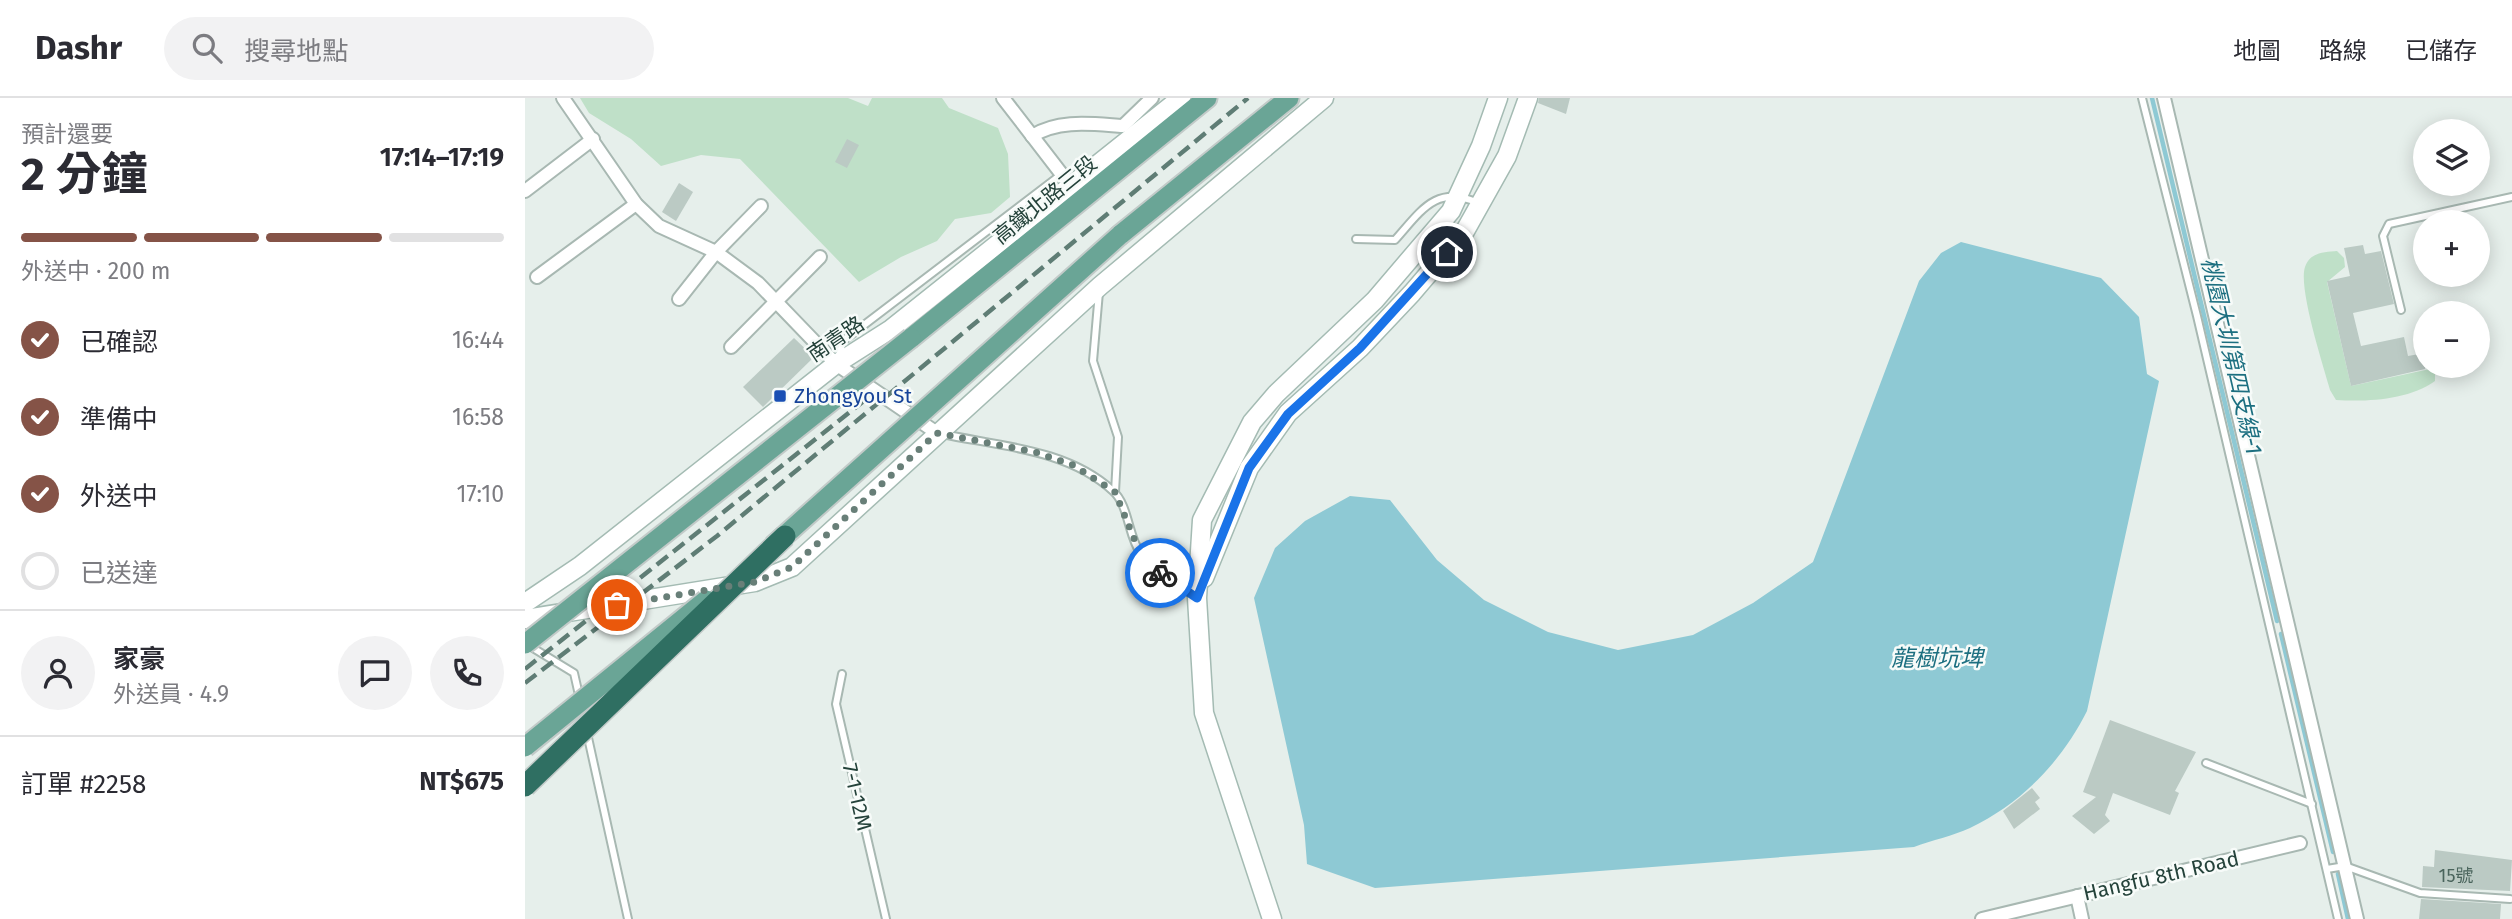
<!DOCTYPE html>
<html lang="zh-TW">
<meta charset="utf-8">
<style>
body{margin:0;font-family:"Fira Sans","Noto Sans TC",sans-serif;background:#f2f2f3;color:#2b2b33;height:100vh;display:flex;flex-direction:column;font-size:26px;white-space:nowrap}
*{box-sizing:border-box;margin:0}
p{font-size:23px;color:#7c7c81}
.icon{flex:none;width:38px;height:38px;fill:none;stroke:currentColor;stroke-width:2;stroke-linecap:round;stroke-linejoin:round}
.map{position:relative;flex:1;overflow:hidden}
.details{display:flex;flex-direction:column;background:#fff;width:525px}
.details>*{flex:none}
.fabs{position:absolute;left:1888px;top:21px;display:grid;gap:14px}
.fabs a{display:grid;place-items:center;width:77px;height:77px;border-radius:50%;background:#fff;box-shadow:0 4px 18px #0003;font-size:35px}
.pin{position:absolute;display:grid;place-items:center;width:60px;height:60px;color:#fff;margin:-30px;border:4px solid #fff;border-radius:50%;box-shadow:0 2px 7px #0007}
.courier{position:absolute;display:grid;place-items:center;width:70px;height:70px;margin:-35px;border:5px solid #1a73e8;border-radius:50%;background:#fff;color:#222;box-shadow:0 2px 9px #0007}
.head em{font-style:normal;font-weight:700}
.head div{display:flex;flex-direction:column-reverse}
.head{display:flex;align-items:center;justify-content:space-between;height:119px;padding:0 21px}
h1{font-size:46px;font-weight:700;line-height:52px}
.bar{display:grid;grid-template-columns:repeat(4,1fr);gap:10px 7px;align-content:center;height:84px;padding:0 21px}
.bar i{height:9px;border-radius:5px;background:#e1e1e2}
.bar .current{background:#855347}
.bar p{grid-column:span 4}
.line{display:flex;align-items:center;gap:18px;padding:0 21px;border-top:2px solid #e1e1e2}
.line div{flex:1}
.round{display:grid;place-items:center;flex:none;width:74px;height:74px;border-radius:37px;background:#f2f2f3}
ol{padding:0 21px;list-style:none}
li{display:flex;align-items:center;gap:21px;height:77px}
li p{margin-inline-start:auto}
li .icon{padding:7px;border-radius:50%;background:#855347;color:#fff;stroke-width:4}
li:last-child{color:#7c7c81}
li i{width:38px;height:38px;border:4px solid #e1e1e2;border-radius:50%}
header{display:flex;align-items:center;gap:42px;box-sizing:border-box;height:98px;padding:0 35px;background:#fff;border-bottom:2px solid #e1e1e2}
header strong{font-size:33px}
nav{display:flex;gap:38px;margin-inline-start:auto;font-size:24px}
.search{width:490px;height:63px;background:#f2f2f3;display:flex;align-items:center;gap:18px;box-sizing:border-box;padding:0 24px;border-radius:38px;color:#7c7c81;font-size:26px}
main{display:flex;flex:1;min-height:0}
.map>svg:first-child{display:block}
.green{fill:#bfe0c8}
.water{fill:#8ec9d4}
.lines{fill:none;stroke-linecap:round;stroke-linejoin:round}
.stream{stroke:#8ec9d4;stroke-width:4.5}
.building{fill:#bbcac4}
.service-casing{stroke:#a8b8b2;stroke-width:10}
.minor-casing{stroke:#a8b8b2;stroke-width:16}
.secondary-casing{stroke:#a4bbb3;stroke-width:21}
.primary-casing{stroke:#c2cac8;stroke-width:23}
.service{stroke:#fff;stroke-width:6}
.minor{stroke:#fff;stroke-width:12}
.secondary{stroke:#fff;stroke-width:18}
.primary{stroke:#6aa596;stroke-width:19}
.rail{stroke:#5f7d75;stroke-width:4.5;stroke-dasharray:14 7;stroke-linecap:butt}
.primary-bridge-casing{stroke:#c2cac8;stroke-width:23;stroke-linecap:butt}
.motorway-bridge-casing{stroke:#c2cac8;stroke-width:24;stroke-linecap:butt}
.primary-bridge{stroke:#6aa596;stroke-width:19}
.motorway-bridge{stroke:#2f6f62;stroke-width:21}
.done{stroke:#687f78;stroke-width:7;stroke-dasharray:0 12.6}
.route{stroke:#1a73e8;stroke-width:9}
.transit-dot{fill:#1a4fb4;stroke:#f7fbf9;stroke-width:2.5}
.labels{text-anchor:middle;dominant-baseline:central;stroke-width:5;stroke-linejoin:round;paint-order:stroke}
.number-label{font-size:18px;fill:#4a645c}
.street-label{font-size:21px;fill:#24423a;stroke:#f7fbf9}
.transit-label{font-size:21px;fill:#164399;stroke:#f7fbf9;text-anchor:start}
.water-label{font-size:23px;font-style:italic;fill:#1c6f80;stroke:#f7fbf9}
</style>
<header>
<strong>Dashr</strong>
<div class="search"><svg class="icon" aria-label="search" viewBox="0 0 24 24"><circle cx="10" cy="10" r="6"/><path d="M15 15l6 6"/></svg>搜尋地點</div>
<nav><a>地圖</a><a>路線</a><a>已儲存</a></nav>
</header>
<main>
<section class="details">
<div class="head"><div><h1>2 分鐘</h1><p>預計還要</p></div><em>17:14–17:19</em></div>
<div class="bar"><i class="current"></i><i class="current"></i><i class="current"></i><i></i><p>外送中 · 200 m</p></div>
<ol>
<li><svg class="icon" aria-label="check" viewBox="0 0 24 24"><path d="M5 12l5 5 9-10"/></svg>已確認<p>16:44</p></li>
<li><svg class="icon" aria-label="check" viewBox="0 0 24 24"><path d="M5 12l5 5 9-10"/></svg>準備中<p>16:58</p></li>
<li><svg class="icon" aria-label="check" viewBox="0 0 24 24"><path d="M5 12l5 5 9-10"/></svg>外送中<p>17:10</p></li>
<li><i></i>已送達</li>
</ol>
<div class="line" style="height:126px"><a class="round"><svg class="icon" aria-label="person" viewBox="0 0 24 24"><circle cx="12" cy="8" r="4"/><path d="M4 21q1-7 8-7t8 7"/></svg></a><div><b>家豪</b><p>外送員 · 4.9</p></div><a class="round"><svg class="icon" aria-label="chat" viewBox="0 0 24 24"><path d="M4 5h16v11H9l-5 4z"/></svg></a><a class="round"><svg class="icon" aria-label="phone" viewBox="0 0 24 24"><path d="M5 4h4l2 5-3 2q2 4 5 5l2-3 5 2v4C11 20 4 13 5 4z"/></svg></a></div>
<div class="line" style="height:91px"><div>訂單 #2258</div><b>NT$675</b></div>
</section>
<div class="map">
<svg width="1987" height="821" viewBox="0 0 1987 821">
<rect width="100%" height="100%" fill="#e6efeb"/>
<g class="green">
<polygon points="55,0 323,0 343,8 347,0 417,0 424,10 473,30 483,56 485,99 466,115 430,121 412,143 376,159 334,184 215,61 176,57 136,68 106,41 64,15"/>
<path d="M1812,153L1819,160L1820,169L1802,184L1826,288L1905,271L1910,276V283C1884,302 1842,304 1811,302L1805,292C1798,267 1773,190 1780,169C1785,154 1800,154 1812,153Z"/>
</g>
<path class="water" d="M1436,144L1576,180L1614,219L1622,276L1634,283L1562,613C1537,663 1497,705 1445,730C1428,738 1407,742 1389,749L850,790L782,766L779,727L729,500L750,450L780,423L825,398L865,402L912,462L959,502L1023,534L1093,552L1168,537L1228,505L1288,464L1394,183L1416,155Z"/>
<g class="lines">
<g class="stream">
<polyline points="1627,0 1752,523"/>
<polyline points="1756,536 1808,754"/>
<polyline points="1813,776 1823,821"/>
</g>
</g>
<g class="building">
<polygon points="1014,0 1045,0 1041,16 1013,5"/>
<polygon points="322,41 334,47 322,70 310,64"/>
<polygon points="154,85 168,94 151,123 137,114"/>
<polygon points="1838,147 1840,156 1856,153 1869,206 1828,215 1836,248 1879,239 1883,258 1900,255 1900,271 1826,288 1802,183 1825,178 1819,150"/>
<polygon points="269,240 289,259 238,309 218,289"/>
<polygon points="1585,622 1671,654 1650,693 1654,695 1645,717 1588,695 1580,717 1585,723 1569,736 1547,718 1571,699 1558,694"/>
<polygon points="1507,690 1515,700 1510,704 1515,711 1489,731 1478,713"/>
<polygon points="1910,752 1987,762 1985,793 1897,789 1898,768 1909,769"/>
<polygon points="1896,801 1976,806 1975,821 1894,821"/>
</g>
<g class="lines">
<g class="service-casing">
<g id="service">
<polyline points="1617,0 1672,218 1813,821"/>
<path d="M831,141L870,142C896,113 911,86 953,105"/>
<polyline points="574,194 568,263 593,339 590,394"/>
<polyline points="1876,212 1858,138 1864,126 1987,99"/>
<polyline points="313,261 318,243 537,76"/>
<path d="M417,336C474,348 543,351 588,393C604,407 603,439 616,456C630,474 652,487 671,499"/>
<polyline points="3,547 49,575 60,624"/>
<polyline points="317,576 311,606 361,821"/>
<polyline points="62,635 103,821"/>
<polyline points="1681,665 1787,706"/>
<polyline points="1802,771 1820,768 1895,795 1985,801"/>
</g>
</g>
<g class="minor-casing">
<g id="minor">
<polyline points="38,0 111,106 134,128 191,154 233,185 311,266 412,335"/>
<polyline points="478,0 545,87"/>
<polyline points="1639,0 1832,821"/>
<path d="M507,38C534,21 567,26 598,28L627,0"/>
<polyline points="0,93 68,41"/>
<polyline points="12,179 111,106"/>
<polyline points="154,201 191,154 236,108"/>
<polyline points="206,249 295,159"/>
<polyline points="1552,798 1557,821"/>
<polyline points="1457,821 1775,745"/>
</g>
</g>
<g class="secondary-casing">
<g id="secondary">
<polyline points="679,480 724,370 763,315 835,250 887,195 940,133 982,58 1003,0"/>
<polyline points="0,505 55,468 311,266 366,231 656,0"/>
<polyline points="0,521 230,484 267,469 575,188 799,0"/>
<polyline points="747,821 679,615 672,500 677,422 727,324 751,296 850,202 926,113 956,48 973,0"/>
</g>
</g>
<g class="primary-casing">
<g id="primary">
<polyline points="595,137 764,0"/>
<polyline points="386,240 682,0"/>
</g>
</g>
<use href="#service" class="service"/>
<use href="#minor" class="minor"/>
<use href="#secondary" class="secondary"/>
<use href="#primary" class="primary"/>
<g class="rail">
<polyline points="0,571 340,302"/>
<polyline points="0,585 192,438 723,0"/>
</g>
<g class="primary-bridge-casing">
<g id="primary-bridge">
<polyline points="248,448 595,137"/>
<polyline points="0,546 386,240"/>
<polyline points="0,649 181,502"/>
</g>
</g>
<g class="motorway-bridge-casing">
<polyline id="motorway-bridge" points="0,688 260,438"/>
</g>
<use href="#primary-bridge" class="primary-bridge"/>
<use href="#motorway-bridge" class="motorway-bridge"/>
</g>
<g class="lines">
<polyline class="done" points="92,507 230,484 267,469 412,335 510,354 548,367 590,394 615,455 635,475"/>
<polyline class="route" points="635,475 672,500 724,370 763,316 835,250 922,154"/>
</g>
<rect class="transit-dot" x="248" y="291" width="14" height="14" rx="3.5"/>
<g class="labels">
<g class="number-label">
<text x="1931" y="778">15號</text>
</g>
<g class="street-label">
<text transform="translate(520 102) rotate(-39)">高鐵北路三段</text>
<text transform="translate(311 241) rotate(-34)">南青路</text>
<text transform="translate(332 699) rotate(77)">7-1-12M</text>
<text transform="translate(1636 778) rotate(-13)">Hangfu 8th Road</text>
</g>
<g class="transit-label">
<text x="269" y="298">Zhongyou St</text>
</g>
<g class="water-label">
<text transform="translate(1707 258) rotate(77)">桃園大圳第四支線-1</text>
<text x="1412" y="560">龍樹坑埤</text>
</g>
</g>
</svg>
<div class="fabs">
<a><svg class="icon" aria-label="layers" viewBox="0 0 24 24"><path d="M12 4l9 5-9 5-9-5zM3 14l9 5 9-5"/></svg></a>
<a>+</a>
<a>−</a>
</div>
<div class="pin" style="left:92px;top:507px;background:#ea580c"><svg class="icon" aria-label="bag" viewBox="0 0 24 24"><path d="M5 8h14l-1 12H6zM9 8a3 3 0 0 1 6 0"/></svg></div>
<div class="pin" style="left:922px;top:154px;background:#1f2937"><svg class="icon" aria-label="home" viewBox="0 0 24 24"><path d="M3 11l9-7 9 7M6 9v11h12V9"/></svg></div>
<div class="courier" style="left:635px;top:475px"><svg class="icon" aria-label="bike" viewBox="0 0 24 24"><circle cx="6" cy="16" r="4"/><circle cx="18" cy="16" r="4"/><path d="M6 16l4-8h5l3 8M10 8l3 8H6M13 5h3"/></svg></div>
</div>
</main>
